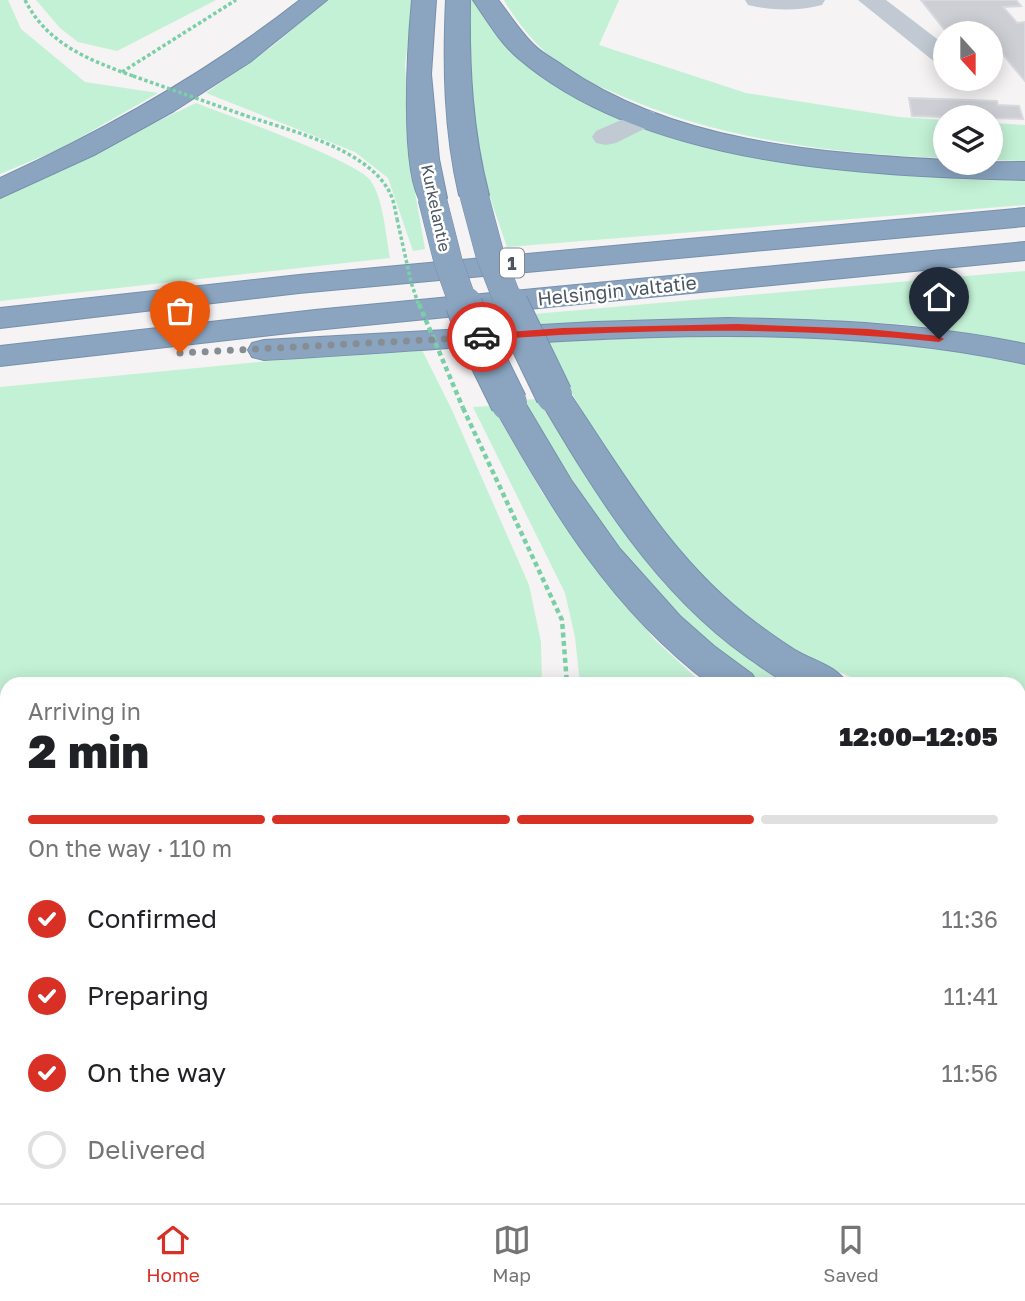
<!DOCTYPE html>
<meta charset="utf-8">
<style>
body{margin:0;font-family:"Golos Text",sans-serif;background:#f6f6f6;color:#202124;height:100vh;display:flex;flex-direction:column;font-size:26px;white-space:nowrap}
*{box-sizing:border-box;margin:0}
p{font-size:23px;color:#757577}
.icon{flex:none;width:38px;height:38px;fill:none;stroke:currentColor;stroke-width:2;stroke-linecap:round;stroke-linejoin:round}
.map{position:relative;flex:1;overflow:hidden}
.sheet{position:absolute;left:0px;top:677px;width:1026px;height:527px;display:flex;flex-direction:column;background:#fff;border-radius:21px 21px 0 0;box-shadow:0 4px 18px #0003}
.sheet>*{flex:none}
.needle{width:46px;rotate:159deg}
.buttons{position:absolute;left:933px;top:21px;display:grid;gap:14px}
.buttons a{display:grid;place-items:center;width:70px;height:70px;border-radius:50%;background:#fff;box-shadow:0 4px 18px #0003;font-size:35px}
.pin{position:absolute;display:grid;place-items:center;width:60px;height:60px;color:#fff;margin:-72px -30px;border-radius:50% 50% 50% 0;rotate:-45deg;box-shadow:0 0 7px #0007}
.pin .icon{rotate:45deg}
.courier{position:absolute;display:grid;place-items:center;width:70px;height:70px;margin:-35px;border:5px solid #d93025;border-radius:50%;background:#fff;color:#222;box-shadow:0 2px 9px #0007}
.headline em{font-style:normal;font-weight:800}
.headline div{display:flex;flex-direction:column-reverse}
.headline{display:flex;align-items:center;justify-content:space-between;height:119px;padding:0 28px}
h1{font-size:46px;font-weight:800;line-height:52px}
.bar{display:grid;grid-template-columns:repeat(4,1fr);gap:10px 7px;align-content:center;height:84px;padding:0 28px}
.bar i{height:9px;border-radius:5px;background:#e0e0e0}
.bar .selected{background:#d93025}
.bar p{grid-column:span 4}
ol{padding:0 28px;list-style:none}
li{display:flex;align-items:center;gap:21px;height:77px}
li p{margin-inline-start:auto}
li .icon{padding:7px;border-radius:50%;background:#d93025;color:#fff;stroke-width:4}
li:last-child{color:#757577}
li i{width:38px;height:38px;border:4px solid #e0e0e0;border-radius:50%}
.menu{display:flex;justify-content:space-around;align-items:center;height:98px;border-top:2px solid #e0e0e0;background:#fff;font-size:19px;color:#757577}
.menu a{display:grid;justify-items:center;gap:4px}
.menu .selected{color:#d93025}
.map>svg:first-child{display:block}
.green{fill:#c3f1d5}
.building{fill:#cdcfd5;stroke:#d7d9de;stroke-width:2}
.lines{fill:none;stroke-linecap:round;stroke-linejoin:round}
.highway-casing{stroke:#7690ad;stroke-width:2}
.path-far2{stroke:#7ad0a6;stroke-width:3.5;stroke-dasharray:3.5 2.5;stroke-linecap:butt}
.path-far1{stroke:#7ad0a6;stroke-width:4.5;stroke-dasharray:5 3.5;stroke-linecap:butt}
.path{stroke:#7ad0a6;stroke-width:5;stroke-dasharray:6 4.5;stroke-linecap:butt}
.minor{fill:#c1cad2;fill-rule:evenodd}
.highway{fill:#8ba5c1;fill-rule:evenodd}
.highway-bridge-far1-casing{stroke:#7690ad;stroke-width:29;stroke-linecap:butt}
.highway-bridge-casing{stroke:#7690ad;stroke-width:38;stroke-linecap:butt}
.path-bridge-far1{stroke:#7ad0a6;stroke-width:3.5;stroke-dasharray:3.5 2.5;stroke-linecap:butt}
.path-bridge{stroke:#7ad0a6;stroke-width:4.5;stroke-dasharray:5 3.5;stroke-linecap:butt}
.highway-bridge-far1{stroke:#8ba5c1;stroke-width:28}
.highway-bridge{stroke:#8ba5c1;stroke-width:36}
.route{fill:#d93025}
.done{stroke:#868d94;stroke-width:7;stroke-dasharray:0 12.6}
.labels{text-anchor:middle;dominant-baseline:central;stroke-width:5;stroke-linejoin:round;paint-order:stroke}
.far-street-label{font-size:16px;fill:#4a5661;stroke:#fff}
.shield{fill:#fff;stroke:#808990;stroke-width:2}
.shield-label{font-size:18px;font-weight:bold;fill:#4a5661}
.street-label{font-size:19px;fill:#4a5661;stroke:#fff}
</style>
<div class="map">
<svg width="1025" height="1203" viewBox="0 0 1025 1203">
<rect width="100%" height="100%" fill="#f5f3f3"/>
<g class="green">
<polygon points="0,0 8,0 21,29 85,82 158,93 62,148 0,174"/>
<polygon points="36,0 216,0 117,51 78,42 60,28"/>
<polygon points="326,0 413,0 405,65 412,175 425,249 413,251 388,178 355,152 206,93 273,46"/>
<path d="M468,0H474C519,90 639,135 733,150C773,156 815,157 855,161C912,166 968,171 1025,177V205L507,247L476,156L470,91Z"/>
<path d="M504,0H619L599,45L746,93L899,117L945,120V158C834,154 719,140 617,94C602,87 586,82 573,74C545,56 520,28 504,0Z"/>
<path d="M196,103C227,115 354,160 370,180C383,196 386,237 390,258L0,301V196Z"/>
<polygon points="991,123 1025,125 1025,161 991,160"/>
<path d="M1025,271V344C978,335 931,326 883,323C769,315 653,321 538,324L534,314Z"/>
<path d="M756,336C845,340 939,340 1025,364V718L1019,717L1018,684H868L805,658L735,610L683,560L638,503L571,392L546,342L646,337Z"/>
<polygon points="422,350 452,410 529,585 541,642 542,684 7,684 7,936 0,936 0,387 300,358"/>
<path d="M537,399L631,542L680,598L799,684C788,684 772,687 761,684C750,681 736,667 727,660C635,594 580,496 524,400Z"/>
<polygon points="492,406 543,494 600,572 655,640 703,684 580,684 575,637 565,593 473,407"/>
<polygon points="1019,801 1025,801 1025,1203 0,1203 0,979 7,980 7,1197 1018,1197"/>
</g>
<g class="building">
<polygon points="921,0 1016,0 1021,6 1003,7 1017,23 1025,22 1025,81 990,39 990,33 986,33 979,26 944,29"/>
<polygon points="909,98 997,101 998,105 1019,106 1023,119 912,116"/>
</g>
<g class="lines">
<g class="highway-casing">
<g id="highway">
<path d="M300,0H327L250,62L174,111L94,155L0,198V178C107,129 207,73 300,0Z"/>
<path d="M412,0H436L431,74L439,159L447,198L442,204L432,207L422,204C399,171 408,42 412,0Z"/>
<path d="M446,0H470C469,66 472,130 489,195L484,201L474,204L464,201L459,195C444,130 443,66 446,0Z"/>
<path d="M473,0H498C510,15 521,33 535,46C543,54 556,60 565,67C674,142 817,153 945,160V163L1025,162V180C866,176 645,167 518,58C501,44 486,19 473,0Z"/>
<polygon points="1025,208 1025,226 299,293 0,328 0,308 299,275"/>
<polygon points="1025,242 1025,260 315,330 0,366 0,346 315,310"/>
<path d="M728,318C828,320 927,323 1025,344V364C784,311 510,347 264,360L252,357L248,350L252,343L264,340L595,322Z"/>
<path d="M554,385L566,388C623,472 672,561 756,623C768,632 782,642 795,650C813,661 838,666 847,684C831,684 809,688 793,684C777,680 761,666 747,657C654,591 594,492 537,395L542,388Z"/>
<path d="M509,393L521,396L571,480L620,549L680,616L714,646L752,674L758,684H710C612,611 550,508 492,403L497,396Z"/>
<rect x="1018" y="719" width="7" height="32"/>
<rect x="1018" y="765" width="7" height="32"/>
</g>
</g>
<g class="path-far2">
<path d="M25,0C47,44 89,60 133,76"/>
<polyline points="122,72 236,0"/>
<path d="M241,114C286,130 367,147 390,193C394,201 395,210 397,219"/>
</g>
<polyline class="path-far1" points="463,408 562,620 567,684"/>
<g class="path">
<polyline points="0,953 7,953"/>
<polyline points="0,1126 7,1120"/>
<polyline points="926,1197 929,1203"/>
</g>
<g class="minor">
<path d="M745,0H825L822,5C798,11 772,11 748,5Z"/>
<polygon points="858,0 886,0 945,45 945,65 936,63"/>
<path d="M961,79H988L989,80L985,86C975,88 967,88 961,79Z"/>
<polygon points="644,110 654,112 658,118 654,124 616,143 606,145 596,143 592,137 596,131"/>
</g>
<use href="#highway" class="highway"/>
<g class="highway-bridge-far1-casing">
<g id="highway-bridge-far1">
<polyline points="474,195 490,255 510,306"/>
<polyline points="432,198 448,261 464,306"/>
</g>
</g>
<g class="highway-bridge-casing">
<g id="highway-bridge">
<polyline points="464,304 472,328 509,403"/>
<polyline points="510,304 554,395"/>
</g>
</g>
<g class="path-bridge-far1">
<polyline points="133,76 241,114"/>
<polyline points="397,219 411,282 419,306"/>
</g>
<polyline class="path-bridge" points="419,304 463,408"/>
<use href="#highway-bridge-far1" class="highway-bridge-far1"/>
<use href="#highway-bridge" class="highway-bridge"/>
</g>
<path class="route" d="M737,324L868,329L939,336L944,339L939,342C787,326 634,329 482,340L477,337L482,334L563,328Z"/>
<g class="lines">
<polyline class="done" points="180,353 482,337"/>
</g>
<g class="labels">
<g class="far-street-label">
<text transform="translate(436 208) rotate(78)">Kurkelantie</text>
</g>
<rect class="shield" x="500" y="248.5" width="24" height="29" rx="5"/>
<g class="shield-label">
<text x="512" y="263">1</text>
</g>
<g class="street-label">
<text transform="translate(617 290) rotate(-6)">Helsingin valtatie</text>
</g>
</g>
</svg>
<div class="buttons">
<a><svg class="needle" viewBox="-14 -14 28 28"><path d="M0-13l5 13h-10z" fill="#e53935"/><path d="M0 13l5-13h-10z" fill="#757577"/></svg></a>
<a><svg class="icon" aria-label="layers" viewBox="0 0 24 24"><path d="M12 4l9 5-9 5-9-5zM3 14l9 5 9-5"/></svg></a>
</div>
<div class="pin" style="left:180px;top:353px;background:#ea580c"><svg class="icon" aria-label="bag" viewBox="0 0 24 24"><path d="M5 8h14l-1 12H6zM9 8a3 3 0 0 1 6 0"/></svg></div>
<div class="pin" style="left:939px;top:339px;background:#1f2937"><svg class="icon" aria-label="home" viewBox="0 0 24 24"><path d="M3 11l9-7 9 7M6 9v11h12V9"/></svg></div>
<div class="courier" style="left:482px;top:337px"><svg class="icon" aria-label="car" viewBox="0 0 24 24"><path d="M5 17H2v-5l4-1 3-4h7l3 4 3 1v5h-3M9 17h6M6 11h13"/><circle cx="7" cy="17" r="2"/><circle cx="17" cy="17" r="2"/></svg></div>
<section class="sheet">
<div class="headline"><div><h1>2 min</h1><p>Arriving in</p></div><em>12:00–12:05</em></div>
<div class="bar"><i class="selected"></i><i class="selected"></i><i class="selected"></i><i></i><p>On the way · 110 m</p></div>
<ol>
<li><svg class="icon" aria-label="check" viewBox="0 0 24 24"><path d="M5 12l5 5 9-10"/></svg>Confirmed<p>11:36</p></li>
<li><svg class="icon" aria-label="check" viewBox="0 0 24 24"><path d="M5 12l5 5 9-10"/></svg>Preparing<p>11:41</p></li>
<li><svg class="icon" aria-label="check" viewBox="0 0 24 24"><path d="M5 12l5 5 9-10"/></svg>On the way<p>11:56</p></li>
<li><i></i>Delivered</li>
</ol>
</section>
</div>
<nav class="menu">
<a class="selected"><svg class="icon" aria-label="home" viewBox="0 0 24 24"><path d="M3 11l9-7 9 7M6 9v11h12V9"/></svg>Home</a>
<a><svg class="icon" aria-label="map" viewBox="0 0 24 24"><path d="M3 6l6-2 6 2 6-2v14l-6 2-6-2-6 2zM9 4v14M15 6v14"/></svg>Map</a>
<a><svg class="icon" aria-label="saved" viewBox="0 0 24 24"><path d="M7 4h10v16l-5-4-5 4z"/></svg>Saved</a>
</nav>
